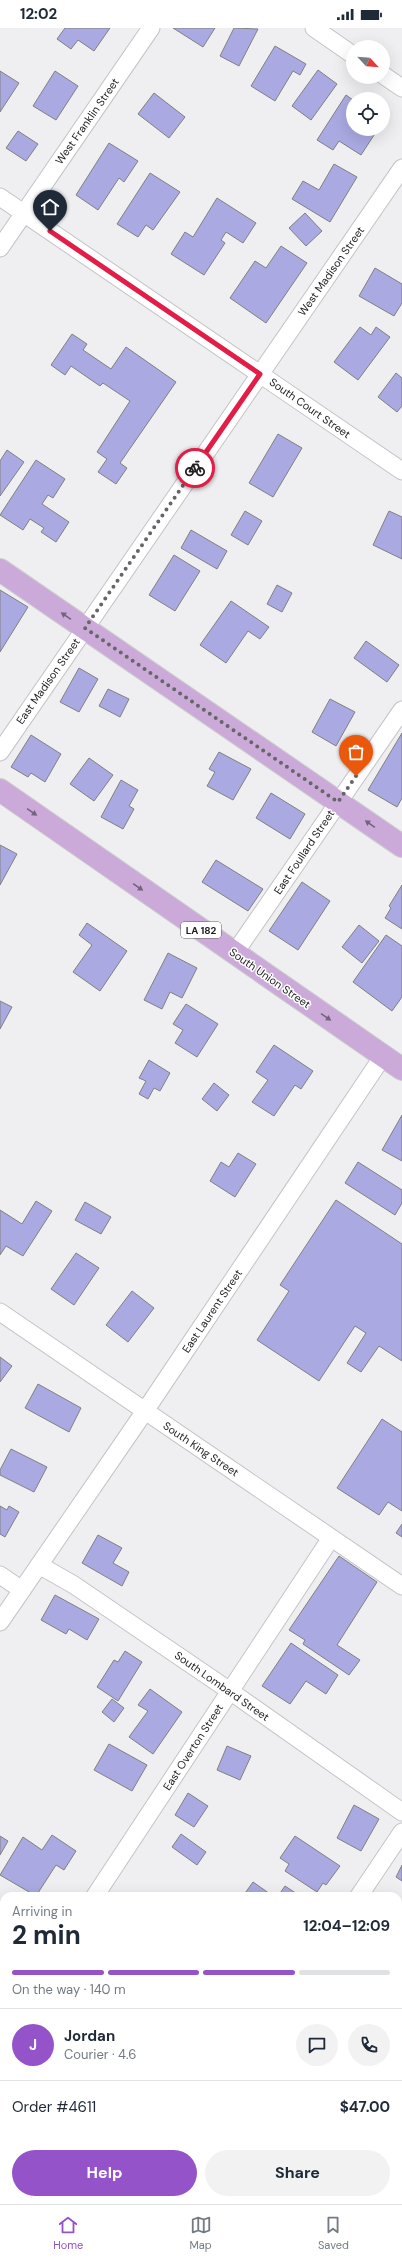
<!DOCTYPE html>
<meta charset="utf-8">
<style>
body{margin:0;font-family:"DM Sans",sans-serif;background:#f2f2f3;color:#1f2937;height:100vh;display:flex;flex-direction:column;font-size:15px;white-space:nowrap}
*{box-sizing:border-box;margin:0}
p{font-size:13px;color:#747a83}
.icon{flex:none;width:22px;height:22px;fill:none;stroke:currentColor;stroke-width:2;stroke-linecap:round;stroke-linejoin:round}
.map{position:relative;flex:1;overflow:hidden}
.side{position:absolute;left:0px;top:1864px;width:402px;height:312px;display:flex;flex-direction:column;background:#fff;border-radius:12px 12px 0 0;box-shadow:0 4px 16px #0002}
.side>*{flex:none}
.needle{width:26px;rotate:116deg}
.buttons{position:absolute;left:346px;top:12px;display:grid;gap:8px}
.buttons a{display:grid;place-items:center;width:44px;height:44px;border-radius:50%;background:#fff;box-shadow:0 4px 16px #0002;font-size:20px}
.pin{position:absolute;display:grid;place-items:center;width:34px;height:34px;color:#fff;margin:-41px -17px;border-radius:50% 50% 50% 0;rotate:-45deg;box-shadow:0 0 4px #0007}
.pin .icon{rotate:45deg}
.courier{position:absolute;display:grid;place-items:center;width:40px;height:40px;margin:-20px;border:3px solid #e11d48;border-radius:50%;background:#fff;color:#222;box-shadow:0 1px 5px #0007}
.overview em{font-style:normal;font-weight:700}
.overview div{display:flex;flex-direction:column-reverse}
.overview{display:flex;align-items:center;justify-content:space-between;height:68px;padding:0 12px}
h1{font-size:26px;font-weight:700;line-height:30px}
.bar{display:grid;grid-template-columns:repeat(4,1fr);gap:6px 4px;align-content:center;height:48px;padding:0 12px}
.bar i{height:5px;border-radius:3px;background:#e0e1e3}
.bar .on{background:#9453c8}
.bar p{grid-column:span 4}
.line{display:flex;align-items:center;gap:10px;padding:0 12px;border-top:1px solid #e0e1e3}
.line div{flex:1}
.round{display:grid;place-items:center;flex:none;width:42px;height:42px;border-radius:21px;background:#f2f2f3}
.primary-button{display:flex;gap:8px;margin-top:auto;padding:8px 12px}
.primary-button a{flex:1;height:46px;border-radius:24px;background:#9453c8;color:#fff;font-size:16px;font-weight:700;line-height:46px;text-align:center}
.primary-button a+a{background:#f2f2f3;color:#1f2937}
.status{display:flex;justify-content:space-between;align-items:center;height:28px;padding:0 20px;background:#fff;direction:ltr}
.status svg{height:11px;fill:currentColor}
.menu{display:flex;justify-content:space-around;align-items:center;height:56px;border-top:1px solid #e0e1e3;background:#fff;font-size:11px;color:#747a83}
.menu a{display:grid;justify-items:center;gap:2px}
.menu .on{color:#9453c8}
.map>svg:first-child{display:block}
.building{fill:#aaa9e1;stroke:#808082}
.lines{fill:none;stroke-linecap:round;stroke-linejoin:round}
.minor-casing{stroke:#c4c4c7;stroke-width:19}
.primary-casing{stroke:#cdcdcd;stroke-width:24}
.minor{stroke:#fff;stroke-width:17}
.primary{stroke:#cbaada;stroke-width:22}
.oneway{fill:#74637c}
.done{stroke:#666668;stroke-width:4;stroke-dasharray:0 7.2}
.route{stroke:#e11d48;stroke-width:5}
.labels{text-anchor:middle;dominant-baseline:central;stroke-width:3;stroke-linejoin:round;paint-order:stroke}
.shield{fill:#fff;stroke:#606061;stroke-width:1}
.shield-label{font-size:10px;font-weight:bold;fill:#1c1c1d}
.street-label{font-size:11px;fill:#1c1c1d;stroke:#fff}
</style>
<div class="status"><b>12:02</b><svg viewBox="0 0 49 12"><path d="M0 12V9h3v3zM5 12V6h3v6zM10 12V3h3v9zM15 12V0h3v12zM26 1h20v11H26zM47 4h2v5h-2z"/></svg></div>
<div class="map">
<svg width="402" height="2176" viewBox="0 0 402 2176">
<rect width="100%" height="100%" fill="#efeff2"/>
<g class="building">
<polygon points="65,0 110,0 94,23 78,12 71,21 57,11"/>
<polygon points="173,0 215,0 203,19"/>
<polygon points="234,0 258,1 239,38 220,28"/>
<polygon points="275,18 306,36 300,47 293,43 275,73 251,58"/>
<polygon points="318,42 337,56 311,92 292,78"/>
<polygon points="0,43 19,55 0,84"/>
<polygon points="55,43 78,58 56,92 33,78"/>
<polygon points="154,65 185,89 169,110 138,86"/>
<polygon points="346,67 353,72 353,101 378,101 361,127 339,113 333,122 317,112"/>
<polygon points="18,103 38,116 26,133 6,120"/>
<polygon points="109,115 138,133 124,154 119,150 98,182 76,167"/>
<polygon points="334,136 357,149 330,194 292,171 303,153 319,162"/>
<polygon points="150,145 180,164 153,202 146,197 138,209 117,196"/>
<polygon points="217,170 256,195 243,215 226,204 221,212 225,215 204,247 171,226 185,204 193,209"/>
<polygon points="305,185 322,203 306,218 289,200"/>
<polygon points="281,218 307,235 266,295 230,270 255,233 266,240"/>
<polygon points="375,240 402,256 402,275 394,288 359,268"/>
<polygon points="360,299 371,307 376,299 390,309 358,352 334,334"/>
<polygon points="72,306 87,316 83,322 111,341 126,319 176,354 120,435 127,440 116,456 98,444 107,431 97,424 130,373 103,355 100,358 71,338 65,347 51,337"/>
<polygon points="396,345 402,350 402,378 397,384 378,369"/>
<polygon points="278,406 302,420 273,469 249,455"/>
<polygon points="7,422 24,434 0,468 0,433"/>
<polygon points="36,432 65,451 53,470 48,467 42,476 69,494 56,514 41,504 44,500 30,491 23,502 0,487"/>
<polygon points="245,483 262,493 248,517 231,507"/>
<polygon points="389,483 402,489 402,531 373,517"/>
<polygon points="191,502 227,523 217,541 181,520"/>
<polygon points="174,527 200,543 175,583 149,567"/>
<polygon points="277,557 292,565 282,584 267,576"/>
<polygon points="0,562 28,579 0,624"/>
<polygon points="231,573 269,599 260,611 248,603 226,635 200,617"/>
<polygon points="366,613 399,637 387,654 354,630"/>
<polygon points="79,640 98,651 79,684 60,674"/>
<polygon points="108,661 129,671 120,689 99,678"/>
<polygon points="330,671 355,684 336,718 312,704"/>
<polygon points="402,705 402,770 397,779 368,762"/>
<polygon points="31,707 61,726 45,754 31,745 28,749 11,739"/>
<polygon points="219,724 251,741 233,772 207,758 215,744 209,741"/>
<polygon points="89,730 113,747 94,773 70,756"/>
<polygon points="121,752 138,762 129,778 134,781 123,801 101,789"/>
<polygon points="271,765 305,786 290,811 256,790"/>
<polygon points="0,817 17,826 0,857"/>
<polygon points="216,832 263,861 248,883 202,854"/>
<polygon points="302,854 330,873 298,922 269,903"/>
<polygon points="402,857 402,901 385,890 391,880 389,878"/>
<polygon points="87,895 127,923 100,963 73,944 92,917 79,907"/>
<polygon points="359,897 379,913 362,935 342,919"/>
<polygon points="386,907 402,918 402,969 392,983 353,954"/>
<polygon points="168,925 197,940 182,970 170,964 162,981 144,972"/>
<polygon points="0,973 12,979 0,1001"/>
<polygon points="186,976 218,996 197,1029 175,1015 183,1002 173,996"/>
<polygon points="274,1017 313,1043 301,1061 295,1057 274,1088 252,1074 268,1052 256,1044"/>
<polygon points="149,1032 170,1045 160,1063 154,1060 148,1071 139,1066 146,1053 139,1050"/>
<polygon points="214,1055 229,1067 217,1083 202,1071"/>
<polygon points="402,1087 402,1133 382,1122"/>
<polygon points="238,1125 256,1136 235,1169 210,1153 221,1134 229,1139"/>
<polygon points="358,1134 402,1162 402,1175 395,1187 345,1155"/>
<polygon points="336,1172 402,1216 402,1333 379,1318 361,1344 347,1335 366,1305 355,1298 319,1353 257,1312 289,1263 280,1257"/>
<polygon points="36,1173 52,1183 23,1228 6,1218 0,1227 0,1182 22,1196"/>
<polygon points="85,1174 111,1189 101,1206 75,1192"/>
<polygon points="76,1225 99,1240 74,1277 51,1261"/>
<polygon points="132,1263 154,1280 128,1314 106,1297"/>
<polygon points="0,1329 12,1338 0,1354"/>
<polygon points="38,1356 81,1380 69,1404 25,1380"/>
<polygon points="382,1391 402,1404 402,1483 388,1474 379,1487 337,1460"/>
<polygon points="11,1421 47,1439 34,1464 0,1447 0,1442"/>
<polygon points="0,1478 7,1482 9,1478 19,1484 5,1509 0,1506"/>
<polygon points="402,1496 402,1509 396,1505"/>
<polygon points="98,1507 122,1520 113,1535 129,1544 122,1558 82,1535"/>
<polygon points="339,1528 377,1554 337,1617 360,1632 349,1647 303,1616 305,1612 289,1602"/>
<polygon points="55,1567 99,1591 87,1612 69,1601 66,1606 41,1592"/>
<polygon points="291,1615 338,1647 326,1666 306,1653 290,1676 262,1658"/>
<polygon points="125,1623 142,1634 118,1673 97,1659 114,1632 118,1634"/>
<polygon points="150,1661 182,1684 153,1726 129,1709 148,1683 138,1677"/>
<polygon points="112,1671 124,1680 114,1694 102,1684"/>
<polygon points="109,1716 147,1737 132,1763 94,1742"/>
<polygon points="227,1718 251,1728 240,1752 217,1742"/>
<polygon points="188,1765 208,1778 194,1799 175,1787"/>
<polygon points="354,1777 379,1791 361,1823 337,1810"/>
<polygon points="181,1806 206,1824 197,1837 172,1819"/>
<polygon points="52,1807 76,1823 64,1842 56,1837 36,1868 0,1847 23,1809 42,1822"/>
<polygon points="0,1808 8,1813 0,1827"/>
<polygon points="295,1808 340,1838 326,1857 323,1855 317,1864 285,1843 289,1836 280,1830"/>
<polygon points="402,1837 402,1853 396,1849"/>
<polygon points="253,1854 273,1868 243,1868"/>
<polygon points="285,1858 300,1868 278,1868"/>
<polygon points="398,1936 402,1939 402,1946 398,1951"/>
<polygon points="0,2029 4,2031 4,2055 0,2053"/>
<polygon points="0,2067 4,2070 4,2105 0,2102"/>
<polygon points="41,2172 85,2172 83,2176 47,2176"/>
<polygon points="180,2172 200,2172 207,2176 178,2176"/>
<polygon points="294,2172 325,2172 322,2176 291,2176"/>
</g>
<g class="lines">
<g class="minor-casing">
<g id="minor">
<polyline points="314,0 353,27"/>
<polyline points="383,47 402,60"/>
<polyline points="0,169 402,443"/>
<polyline points="0,220 151,0"/>
<polyline points="0,724 402,140"/>
<polyline points="234,926 402,682"/>
<polyline points="0,1284 402,1558"/>
<polyline points="39,1537 74,1557 230,1663 402,1784"/>
<polyline points="0,1547 22,1562"/>
<polyline points="0,1594 145,1383 383,1028"/>
<polyline points="95,1868 331,1510"/>
<polyline points="359,1868 402,1804"/>
<polyline points="0,1890 4,1893"/>
<polyline points="0,1973 4,1968"/>
<polyline points="398,2154 402,2157"/>
<polyline points="148,2176 150,2172"/>
</g>
</g>
<g class="primary-casing">
<g id="primary">
<polyline points="0,542 402,818"/>
<polyline points="0,762 402,1041"/>
</g>
</g>
<use href="#minor" class="minor"/>
<use href="#primary" class="primary"/>
</g>
<defs><path id="oneway-solid" d="M-6-.8H1V-3.2L6.5 0L1 3.2V.8H-6Z"/></defs>
<g class="oneway">
<use href="#oneway-solid" transform="translate(66 588) rotate(-146)"/>
<use href="#oneway-solid" transform="translate(32 784) rotate(35)"/>
<use href="#oneway-solid" transform="translate(370 796) rotate(-145)"/>
<use href="#oneway-solid" transform="translate(138 859) rotate(35)"/>
<use href="#oneway-solid" transform="translate(326 989) rotate(34)"/>
</g>
<g class="lines">
<polyline class="done" points="195,440 85,600 338,774 356,748"/>
<polyline class="route" points="50,203 260,346 195,440"/>
</g>
<g class="labels">
<rect class="shield" x="181" y="894" width="40" height="16" rx="3"/>
<g class="shield-label">
<text x="201" y="902">LA 182</text>
</g>
<g class="street-label">
<text transform="translate(87 93) rotate(-55)">West Franklin Street</text>
<text transform="translate(331 243) rotate(-55)">West Madison Street</text>
<text transform="translate(310 380) rotate(35)">South Court Street</text>
<text transform="translate(48 653) rotate(-55)">East Madison Street</text>
<text transform="translate(304 824) rotate(-56)">East Foullard Street</text>
<text transform="translate(270 950) rotate(35)">South Union Street</text>
<text transform="translate(212 1283) rotate(-56)">East Laurent Street</text>
<text transform="translate(201 1421) rotate(34)">South King Street</text>
<text transform="translate(222 1658) rotate(35)">South Lombard Street</text>
<text transform="translate(193 1719) rotate(-57)">East Overton Street</text>
</g>
</g>
</svg>
<div class="buttons">
<a><svg class="needle" viewBox="-14 -14 28 28"><path d="M0-13l5 13h-10z" fill="#e53935"/><path d="M0 13l5-13h-10z" fill="#747a83"/></svg></a>
<a><svg class="icon" aria-label="locate" viewBox="0 0 24 24"><circle cx="12" cy="12" r="6"/><path d="M12 2v4M12 18v4M2 12h4M18 12h4"/></svg></a>
</div>
<div class="pin" style="left:356px;top:748px;background:#ea580c"><svg class="icon" aria-label="bag" viewBox="0 0 24 24"><path d="M5 8h14l-1 12H6zM9 8a3 3 0 0 1 6 0"/></svg></div>
<div class="pin" style="left:50px;top:203px;background:#1f2937"><svg class="icon" aria-label="home" viewBox="0 0 24 24"><path d="M3 11l9-7 9 7M6 9v11h12V9"/></svg></div>
<div class="courier" style="left:195px;top:440px"><svg class="icon" aria-label="bike" viewBox="0 0 24 24"><circle cx="6" cy="16" r="4"/><circle cx="18" cy="16" r="4"/><path d="M6 16l4-8h5l3 8M10 8l3 8H6M13 5h3"/></svg></div>
<section class="side">
<div class="overview"><div><h1>2 min</h1><p>Arriving in</p></div><em>12:04–12:09</em></div>
<div class="bar"><i class="on"></i><i class="on"></i><i class="on"></i><i></i><p>On the way · 140 m</p></div>
<div class="line" style="height:72px"><b class="round" style="background:#9453c8;color:#fff">J</b><div><b>Jordan</b><p>Courier · 4.6</p></div><a class="round"><svg class="icon" aria-label="chat" viewBox="0 0 24 24"><path d="M4 5h16v11H9l-5 4z"/></svg></a><a class="round"><svg class="icon" aria-label="phone" viewBox="0 0 24 24"><path d="M5 4h4l2 5-3 2q2 4 5 5l2-3 5 2v4C11 20 4 13 5 4z"/></svg></a></div>
<div class="line" style="height:52px"><div>Order #4611</div><b>$47.00</b></div>
<div class="primary-button"><a>Help</a><a>Share</a></div>
</section>
</div>
<nav class="menu">
<a class="on"><svg class="icon" aria-label="home" viewBox="0 0 24 24"><path d="M3 11l9-7 9 7M6 9v11h12V9"/></svg>Home</a>
<a><svg class="icon" aria-label="map" viewBox="0 0 24 24"><path d="M3 6l6-2 6 2 6-2v14l-6 2-6-2-6 2zM9 4v14M15 6v14"/></svg>Map</a>
<a><svg class="icon" aria-label="saved" viewBox="0 0 24 24"><path d="M7 4h10v16l-5-4-5 4z"/></svg>Saved</a>
</nav>
